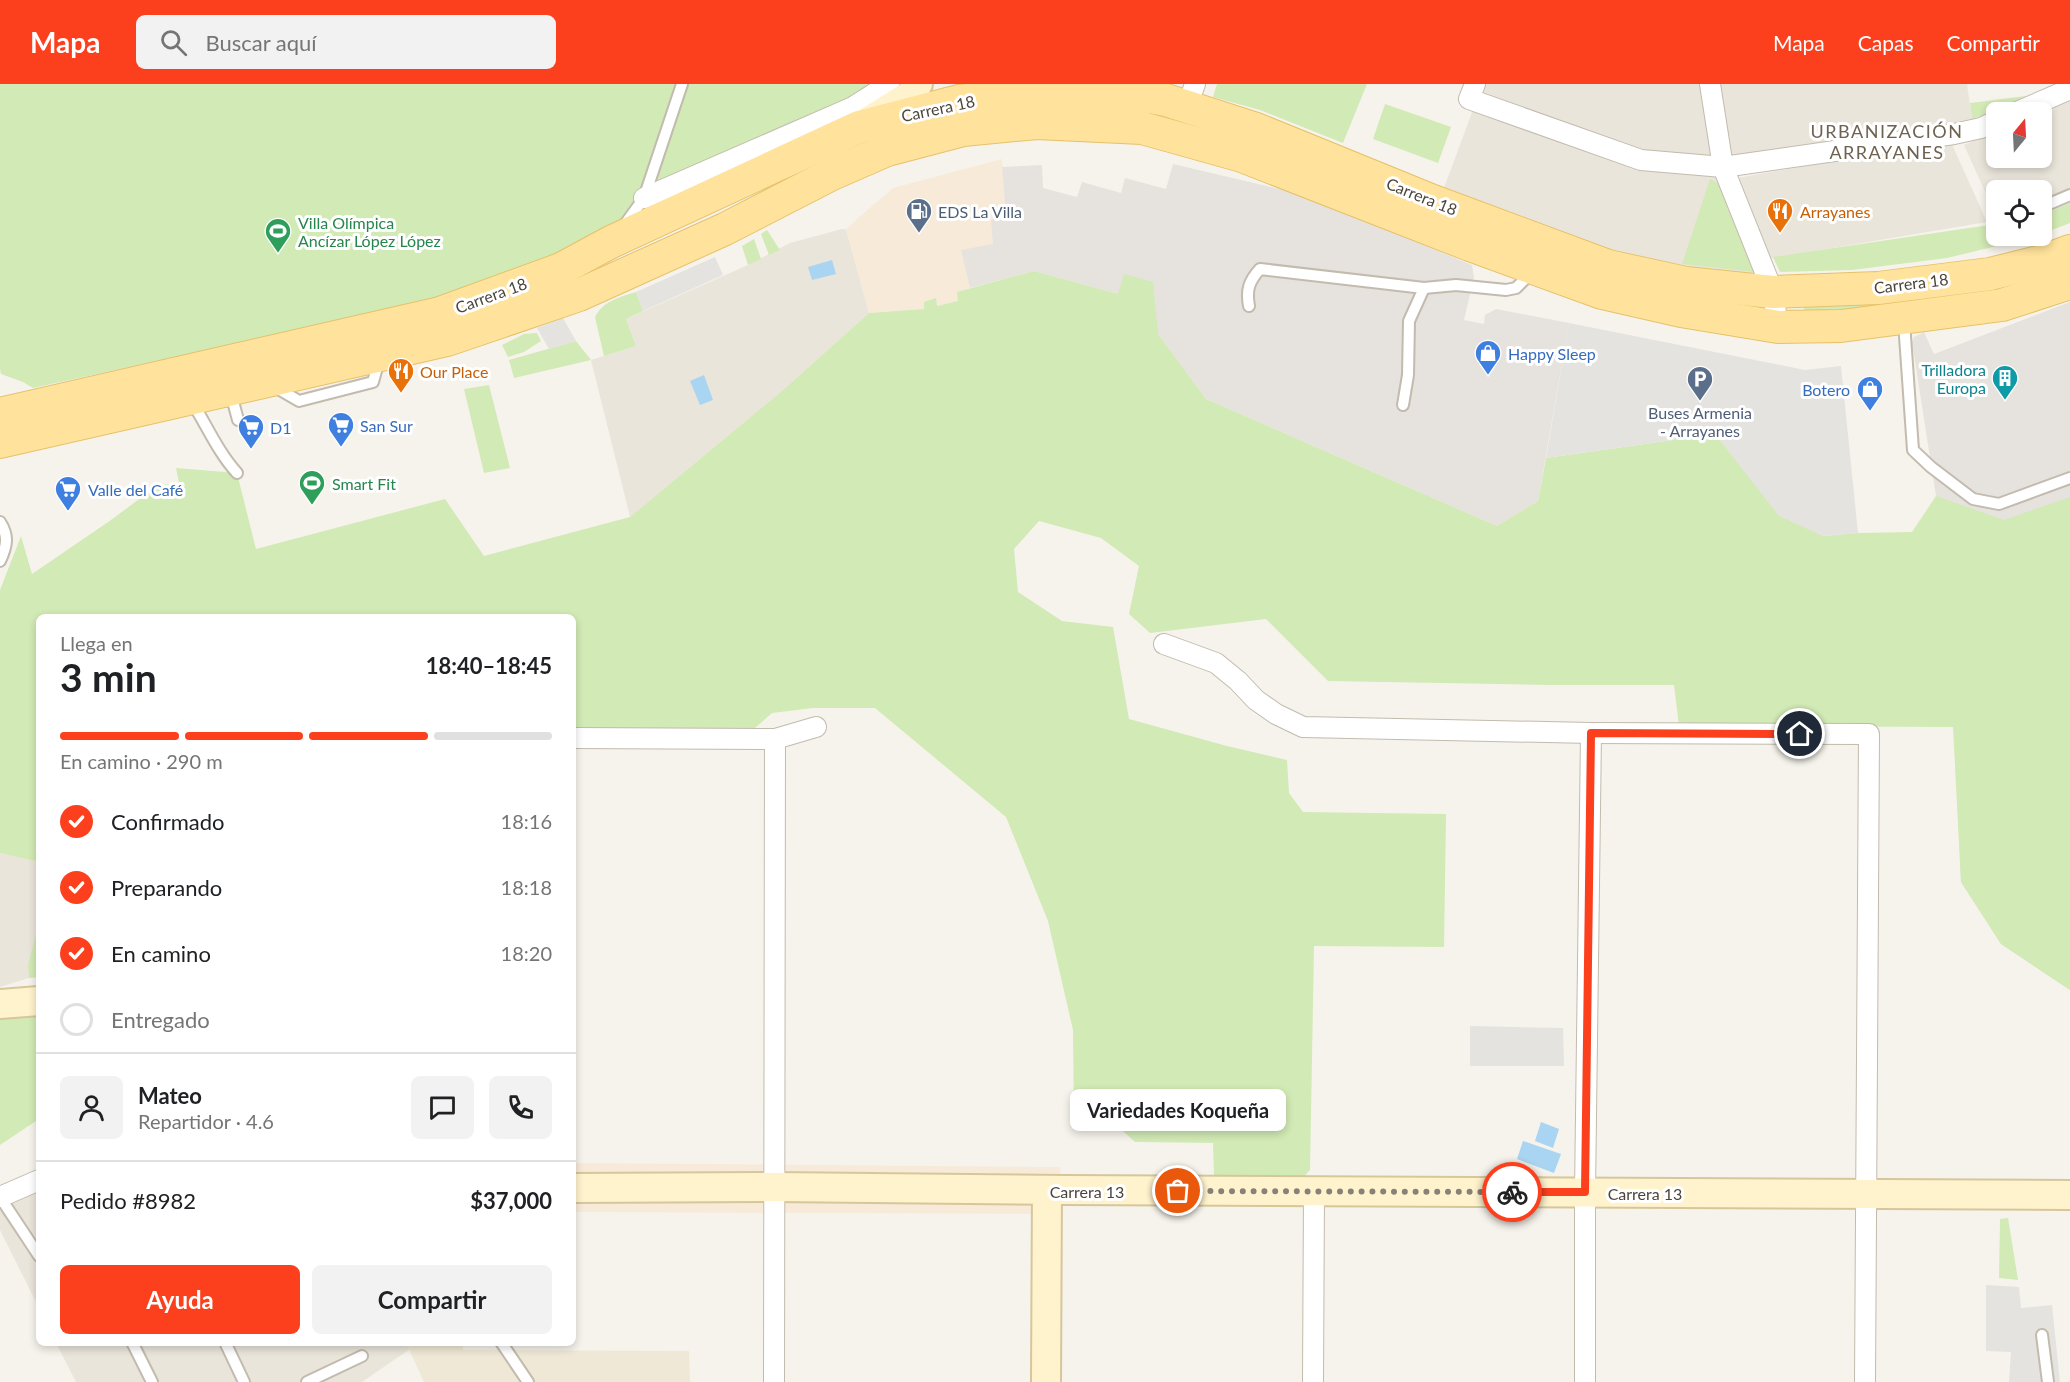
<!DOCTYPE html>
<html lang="es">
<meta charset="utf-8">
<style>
body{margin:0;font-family:Lato,sans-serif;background:#f2f2f2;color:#202124;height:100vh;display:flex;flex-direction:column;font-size:22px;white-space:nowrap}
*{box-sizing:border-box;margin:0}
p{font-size:20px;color:#757577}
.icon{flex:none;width:33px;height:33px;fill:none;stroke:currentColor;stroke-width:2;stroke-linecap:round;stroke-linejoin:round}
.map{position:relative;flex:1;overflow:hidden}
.side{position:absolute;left:36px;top:530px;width:540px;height:732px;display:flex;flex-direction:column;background:#fff;border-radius:9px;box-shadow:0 3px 9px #0003}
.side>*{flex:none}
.needle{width:39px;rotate:18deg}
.controls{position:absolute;left:1986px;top:18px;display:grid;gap:12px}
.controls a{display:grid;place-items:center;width:66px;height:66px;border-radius:9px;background:#fff;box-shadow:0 3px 9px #0003;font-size:30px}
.pin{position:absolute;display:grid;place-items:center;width:51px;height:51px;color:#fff;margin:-26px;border:3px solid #fff;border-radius:50%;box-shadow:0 2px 6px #0007}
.courier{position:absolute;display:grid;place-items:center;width:60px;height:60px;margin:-30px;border:4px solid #fc3f1d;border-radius:50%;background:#fff;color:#222;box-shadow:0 2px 8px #0007}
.bubble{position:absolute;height:42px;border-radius:9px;background:#fff;box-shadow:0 3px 9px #0003;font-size:20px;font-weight:700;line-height:42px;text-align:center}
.head em{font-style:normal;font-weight:700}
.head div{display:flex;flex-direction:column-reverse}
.head{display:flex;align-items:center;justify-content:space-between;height:102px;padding:0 24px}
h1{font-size:39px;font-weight:700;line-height:45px}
.bar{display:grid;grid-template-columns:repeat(4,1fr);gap:9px 6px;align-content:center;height:72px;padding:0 24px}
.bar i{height:8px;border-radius:4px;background:#e0e0e0}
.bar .on{background:#fc3f1d}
.bar p{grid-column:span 4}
.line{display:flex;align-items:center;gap:15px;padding:0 24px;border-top:2px solid #e0e0e0}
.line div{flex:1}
.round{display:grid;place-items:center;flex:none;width:63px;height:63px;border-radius:9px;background:#f2f2f2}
ol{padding:0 24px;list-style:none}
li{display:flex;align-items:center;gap:18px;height:66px}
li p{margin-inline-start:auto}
li .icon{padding:6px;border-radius:50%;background:#fc3f1d;color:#fff;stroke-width:4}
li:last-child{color:#757577}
li i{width:33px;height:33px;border:3px solid #e0e0e0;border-radius:50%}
.primary-button{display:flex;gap:12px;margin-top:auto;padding:12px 24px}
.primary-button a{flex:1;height:69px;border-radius:9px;background:#fc3f1d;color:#fff;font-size:24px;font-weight:700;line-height:69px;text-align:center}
.primary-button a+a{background:#f2f2f2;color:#202124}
header{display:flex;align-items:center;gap:36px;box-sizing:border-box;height:84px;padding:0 30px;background:#fc3f1d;color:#fff}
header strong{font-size:28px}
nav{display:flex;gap:33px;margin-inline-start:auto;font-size:21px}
.search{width:420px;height:54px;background:#f2f2f2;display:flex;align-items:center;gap:15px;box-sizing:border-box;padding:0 21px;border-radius:9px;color:#757577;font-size:22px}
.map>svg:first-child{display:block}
.residential{fill:#eae5da}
.commercial{fill:#f7ead8}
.industrial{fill:#e6e2dd}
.education{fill:#efe8d6}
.green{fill:#d2eab5}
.parking{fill:#e5e3e0}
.water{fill:#a9d4f2}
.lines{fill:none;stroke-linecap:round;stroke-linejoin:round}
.lane-casing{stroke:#c2bbae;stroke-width:14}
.street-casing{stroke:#c2bbae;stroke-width:22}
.secondary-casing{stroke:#d6c79b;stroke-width:32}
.primary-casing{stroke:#e6c16a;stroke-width:34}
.lane{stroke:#fff;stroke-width:10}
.street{stroke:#fff;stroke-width:20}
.secondary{stroke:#fff3cd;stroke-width:28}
.primary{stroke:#ffe39c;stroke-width:32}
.done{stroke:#878178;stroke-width:6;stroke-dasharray:0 10.8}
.route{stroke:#fc3f1d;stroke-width:8}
.labels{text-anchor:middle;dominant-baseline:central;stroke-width:6;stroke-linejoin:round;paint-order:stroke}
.street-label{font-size:16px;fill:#4b4439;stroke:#fff}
.service-label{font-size:16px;fill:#4e5e75;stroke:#fff;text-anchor:start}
.food-label{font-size:16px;fill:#c56008;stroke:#fff;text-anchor:start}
.leisure-label{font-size:16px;fill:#27864d;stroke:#fff;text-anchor:start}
.shop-label{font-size:16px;fill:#366cbe;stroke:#fff;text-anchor:start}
.culture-label{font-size:16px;fill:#0d838f;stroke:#fff;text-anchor:end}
.neighbourhood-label{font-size:18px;letter-spacing:1.5px;fill:#6e6250;stroke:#fff}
</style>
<header>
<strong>Mapa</strong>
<div class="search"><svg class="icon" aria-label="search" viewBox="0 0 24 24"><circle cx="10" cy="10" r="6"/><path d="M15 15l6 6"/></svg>Buscar aquí</div>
<nav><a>Mapa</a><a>Capas</a><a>Compartir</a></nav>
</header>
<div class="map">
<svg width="2070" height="1298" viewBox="0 0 2070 1298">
<rect width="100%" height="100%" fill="#f6f3ec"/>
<g class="residential">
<polygon points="1481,0 1705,0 1718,77 1661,73 1477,11"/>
<polygon points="1718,0 1967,0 1972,35 1731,78"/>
<polygon points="2070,13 2070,108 2042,121 2042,106 1996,106 1996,132 1964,61 1996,47 1996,74 2042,74 2042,28 2036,28"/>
<polygon points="1474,23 1717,90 1758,197 1635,179 1441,112"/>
<polygon points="1950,56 1987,138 1767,175 1737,94"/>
<polygon points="842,145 846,145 869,229 783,306 630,433 591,276 636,262 626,235 748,181 790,159"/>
<polygon points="0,769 39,778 39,893 29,894 0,903"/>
<polygon points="39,1107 39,1224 0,1146 0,1127 18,1116"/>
<polygon points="406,1258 410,1265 362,1298 76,1298 56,1259"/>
</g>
<g class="commercial">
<polygon points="1002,75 1006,133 994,161 961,166 970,204 957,208 959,217 937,222 936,215 924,225 869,229 846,145 893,104"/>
<polygon points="573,1079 1060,1083 1063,1130 573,1128"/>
</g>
<g class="industrial">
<polygon points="1173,80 1297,109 1472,181 1474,193 1464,236 1484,240 1485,231 1496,225 1569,239 1538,417 1497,442 1206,315 1158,250 1118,210 1034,187 970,204 961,166 993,160 991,136 1006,132 1002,83 1042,81 1043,104 1077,113 1082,98 1121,109 1125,94 1166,105"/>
<polygon points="2070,218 2070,906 2001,860 1961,798 1954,643 1936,412 1912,258 1914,253 1924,248 1934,270"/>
</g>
<polygon class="education" points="406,1259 463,1259 463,1266 689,1267 690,1298 424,1298"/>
<g class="green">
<polygon points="0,0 918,0 859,43 509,191 443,212 326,240 33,304 23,298 1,290 0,285"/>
<polygon points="1217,0 1367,0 1343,59 1260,26 1213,13"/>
<polygon points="2035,11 1972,35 1970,19"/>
<polygon points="1385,20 1451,43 1438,79 1373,55"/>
<polygon points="1710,95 1722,101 1755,188 1682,180"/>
<path d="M2070,119V139L2044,149C2042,142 2040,136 2044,130Z"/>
<polygon points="1996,140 1996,152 2029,152 2030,154 1947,174 1852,186 1780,188 1773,173"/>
<polygon points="767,146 780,166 769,171 761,150"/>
<polygon points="754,155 761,175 748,181 742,162"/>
<polygon points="2065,185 2007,211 1805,233 1804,223 1949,212 2004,202"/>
<polygon points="1034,187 1118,210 1124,190 1153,198 1158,250 1206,315 1497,442 1538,417 1546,374 1715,350 1823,452 1858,449 1912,448 1936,412 2004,436 2070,413 2070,906 2001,860 1961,798 1953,643 1679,642 1674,601 1551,601 1328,597 1266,535 1150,549 1129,530 1139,482 1101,454 1039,437 1014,465 1018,508 1062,537 1113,543 1129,635 1227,662 1287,676 1289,709 1303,728 1446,730 1444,863 1314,862 1310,1086 1302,1095 1214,1093 1213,1059 1135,1058 1097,1024 1074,1043 1073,946 1048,837 1006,733 875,624 813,624 772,629 755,644 573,644 573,532 39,532 39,778 0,769 0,506 21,452 32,490 111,436 150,407 162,401 179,399 176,384 237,389 256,465 445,415 484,472 630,433 783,306 869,229 924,225 924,218 936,214 937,222 958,217 957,208"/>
<path d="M636,208L643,227L626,235L636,262L604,272L595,233C603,217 620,213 636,208Z"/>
<polygon points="537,249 541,257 524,268 508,273 502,261 524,250"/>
<polygon points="576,257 591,276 514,294 509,276"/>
<polygon points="489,301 510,384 484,389 464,305"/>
<polygon points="39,839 39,893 29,894 28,881"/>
<polygon points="39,931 39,1035 0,1061 0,936"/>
<polygon points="2008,1134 2018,1196 1999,1194 2000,1135"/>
</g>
<g class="parking">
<polygon points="715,173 723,191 643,227 636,208"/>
<polygon points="563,234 576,257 549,265 537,244"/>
<polygon points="1569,239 1805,286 1841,282 1858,449 1823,452 1779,432 1715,350 1546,374"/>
<polygon points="1470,942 1563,944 1564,982 1470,982"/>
<polygon points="1986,1201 2019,1203 2021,1224 2052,1221 2060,1298 2009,1298 2011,1268 1986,1267"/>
</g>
<g class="water">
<polygon points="832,176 836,190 812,196 808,183"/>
<polygon points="704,291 713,316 700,321 690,297"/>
<polygon points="1541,1038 1559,1045 1553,1064 1535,1057"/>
<polygon points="1523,1057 1561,1070 1554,1089 1517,1075"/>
</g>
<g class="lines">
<g class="lane-casing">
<g id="lane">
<polyline points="2042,123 2070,111"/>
<polyline points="623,143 644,114 682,0"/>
<polyline points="2039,152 2045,174"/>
<path d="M1249,222C1246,206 1249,197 1260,185L1424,204L1456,201L1506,206L1516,204L1533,187"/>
<polyline points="1904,238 1913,366 1931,383 1973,415 1999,420 2070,394"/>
<polyline points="275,303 299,317 373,298 379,276"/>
<polyline points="226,311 234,321 238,336"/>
<path d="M192,318C207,342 218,368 237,389"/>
<polyline points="1403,321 1408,291 1409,237 1424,204"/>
<path d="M0,438C9,452 7,462 0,477"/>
<polyline points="0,1113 39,1172"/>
<polyline points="2042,1251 2048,1298"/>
<polyline points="132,1258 152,1298"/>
<polyline points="225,1258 244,1298"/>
<polyline points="501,1258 528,1298"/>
<polyline points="307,1298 362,1272"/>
</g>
</g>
<g class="street-casing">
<g id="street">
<polyline points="1475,0 1469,15 1641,76 1723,83 1954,50 1981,44 1996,37"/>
<polyline points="1710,0 1723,83 1773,208 1778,243"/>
<polyline points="1187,23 1195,0"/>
<polyline points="2017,28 2070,5"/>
<polyline points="644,114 853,23 889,0"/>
<polyline points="1164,560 1216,579 1238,597 1256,616 1276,630 1303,643 1591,649 1869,650 1865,1298"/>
<polyline points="573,654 775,655 816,643"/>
<polyline points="0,1113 39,1096"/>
<polyline points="774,1298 775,655"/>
<polyline points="1313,1298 1314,1108"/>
<polyline points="1585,1298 1585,1108 1591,649"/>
</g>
</g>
<g class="secondary-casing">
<g id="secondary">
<polyline points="870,36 910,11 918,0"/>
<polyline points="0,920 39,917"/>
<polyline points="573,1104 774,1103 1065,1106 2070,1111"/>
<polyline points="1046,1298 1047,1106"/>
</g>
</g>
<g class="primary-casing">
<g id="primary">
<polyline points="0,330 440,229 561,185 611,158 859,43 959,17 1036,8 1151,13 1166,16 1256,45 1433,117 1608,182 1686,199 1773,208 1878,204 1990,190 2046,176 2070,167"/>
<polyline points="0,358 447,256 579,211 725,145 832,90 887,66 963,46 1037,39 1142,44 1242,72 1470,161 1602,209 1681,227 1778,243 1841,242 2002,221 2070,199"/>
</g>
</g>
<use href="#lane" class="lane"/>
<use href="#street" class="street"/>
<use href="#secondary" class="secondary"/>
<use href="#primary" class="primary"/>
</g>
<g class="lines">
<polyline class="done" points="1178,1107 1512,1108"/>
<polyline class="route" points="1512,1108 1585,1108 1591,649 1800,650"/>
</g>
<defs>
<g id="fuel-pin" transform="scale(1.35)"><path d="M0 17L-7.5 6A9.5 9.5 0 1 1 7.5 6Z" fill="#5c6f8a" stroke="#fff"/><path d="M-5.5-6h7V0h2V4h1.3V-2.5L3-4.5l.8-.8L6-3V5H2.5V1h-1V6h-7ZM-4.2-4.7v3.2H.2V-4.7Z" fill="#fff"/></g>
<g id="restaurant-pin" transform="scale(1.35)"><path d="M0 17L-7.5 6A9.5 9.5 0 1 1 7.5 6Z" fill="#e8710a" stroke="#fff"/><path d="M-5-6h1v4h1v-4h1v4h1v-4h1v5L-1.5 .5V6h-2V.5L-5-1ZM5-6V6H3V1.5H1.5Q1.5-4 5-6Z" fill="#fff"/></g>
<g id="stadium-pin" transform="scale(1.35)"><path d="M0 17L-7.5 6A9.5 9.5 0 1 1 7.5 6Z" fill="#2e9e5b" stroke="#fff"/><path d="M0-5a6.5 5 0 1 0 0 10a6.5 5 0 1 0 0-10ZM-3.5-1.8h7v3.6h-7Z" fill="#fff"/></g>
<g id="shop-pin" transform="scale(1.35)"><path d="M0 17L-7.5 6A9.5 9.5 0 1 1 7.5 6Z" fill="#3f7fe0" stroke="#fff"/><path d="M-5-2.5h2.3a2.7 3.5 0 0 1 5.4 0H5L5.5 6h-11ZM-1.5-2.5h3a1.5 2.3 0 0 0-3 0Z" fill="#fff"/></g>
<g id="building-pin" transform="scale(1.35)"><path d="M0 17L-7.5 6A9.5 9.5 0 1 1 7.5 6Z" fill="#0f9aa8" stroke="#fff"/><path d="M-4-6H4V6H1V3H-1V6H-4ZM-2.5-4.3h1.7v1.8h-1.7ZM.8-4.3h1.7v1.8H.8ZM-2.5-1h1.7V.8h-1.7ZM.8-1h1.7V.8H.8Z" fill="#fff"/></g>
<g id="parking-pin" transform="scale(1.35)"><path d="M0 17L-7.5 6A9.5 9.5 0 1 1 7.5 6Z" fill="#5c6f8a" stroke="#fff"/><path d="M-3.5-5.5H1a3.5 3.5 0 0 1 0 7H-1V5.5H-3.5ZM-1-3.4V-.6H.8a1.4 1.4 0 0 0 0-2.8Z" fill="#fff"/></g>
<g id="supermarket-pin" transform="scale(1.35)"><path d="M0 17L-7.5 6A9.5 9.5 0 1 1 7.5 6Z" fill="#3f7fe0" stroke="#fff"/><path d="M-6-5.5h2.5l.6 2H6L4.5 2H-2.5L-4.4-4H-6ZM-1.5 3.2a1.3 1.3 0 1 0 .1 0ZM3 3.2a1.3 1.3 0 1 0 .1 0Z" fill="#fff"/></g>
</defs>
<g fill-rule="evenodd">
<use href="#fuel-pin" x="919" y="127"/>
<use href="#restaurant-pin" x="1780" y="127"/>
<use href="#stadium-pin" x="278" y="147"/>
<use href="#shop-pin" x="1488" y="269"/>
<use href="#restaurant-pin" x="401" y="287"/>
<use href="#building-pin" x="2005" y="294"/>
<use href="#parking-pin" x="1700" y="295"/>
<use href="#shop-pin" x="1870" y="305"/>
<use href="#supermarket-pin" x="341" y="341"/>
<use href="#supermarket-pin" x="251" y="343"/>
<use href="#stadium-pin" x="312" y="399"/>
<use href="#supermarket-pin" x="68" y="405"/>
</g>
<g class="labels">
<g class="street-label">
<text transform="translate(938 24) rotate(-12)">Carrera 18</text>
<text transform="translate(1422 112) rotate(22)">Carrera 18</text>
<text transform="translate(1911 199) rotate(-7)">Carrera 18</text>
<text transform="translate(491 211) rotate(-20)">Carrera 18</text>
<text x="1087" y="1107">Carrera 13</text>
<text x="1645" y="1109">Carrera 13</text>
</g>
<g class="service-label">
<text x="938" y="127">EDS La Villa</text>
<text x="1700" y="328" text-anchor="middle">Buses Armenia<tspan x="1700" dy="18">- Arrayanes</tspan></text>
</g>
<g class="food-label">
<text x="1800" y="127">Arrayanes</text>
<text x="420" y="287">Our Place</text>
</g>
<g class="leisure-label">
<text x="298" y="138">Villa Olímpica<tspan x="298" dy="18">Ancízar López López</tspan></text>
<text x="332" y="399">Smart Fit</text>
</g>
<g class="shop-label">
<text x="1508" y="269">Happy Sleep</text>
<text x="1850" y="305" text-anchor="end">Botero</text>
<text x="360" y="341">San Sur</text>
<text x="270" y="343">D1</text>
<text x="88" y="405">Valle del Café</text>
</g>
<g class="culture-label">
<text x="1986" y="285">Trilladora<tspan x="1986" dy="18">Europa</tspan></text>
</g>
<g class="neighbourhood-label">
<text x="1887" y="47">URBANIZACIÓN<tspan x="1887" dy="21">ARRAYANES</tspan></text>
</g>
</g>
</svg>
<div class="controls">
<a><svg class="needle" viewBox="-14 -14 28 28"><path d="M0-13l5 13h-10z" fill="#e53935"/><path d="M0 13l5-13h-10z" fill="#757577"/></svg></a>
<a><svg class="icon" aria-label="locate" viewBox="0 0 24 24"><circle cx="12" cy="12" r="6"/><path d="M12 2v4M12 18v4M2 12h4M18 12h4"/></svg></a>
</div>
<div class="pin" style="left:1178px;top:1107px;background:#ea580c"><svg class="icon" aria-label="bag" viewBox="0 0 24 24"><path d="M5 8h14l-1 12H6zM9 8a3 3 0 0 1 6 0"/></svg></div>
<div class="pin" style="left:1800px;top:650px;background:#1f2937"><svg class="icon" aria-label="home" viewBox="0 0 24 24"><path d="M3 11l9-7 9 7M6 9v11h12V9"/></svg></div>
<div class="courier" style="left:1512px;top:1108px"><svg class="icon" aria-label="bike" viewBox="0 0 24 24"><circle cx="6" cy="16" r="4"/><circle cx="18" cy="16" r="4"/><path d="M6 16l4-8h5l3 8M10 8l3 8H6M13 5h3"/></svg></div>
<div class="bubble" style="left:1070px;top:1005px;width:216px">Variedades Koqueña</div>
<section class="side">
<div class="head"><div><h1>3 min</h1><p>Llega en</p></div><em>18:40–18:45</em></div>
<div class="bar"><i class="on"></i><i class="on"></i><i class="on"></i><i></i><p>En camino · 290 m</p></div>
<ol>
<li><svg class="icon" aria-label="check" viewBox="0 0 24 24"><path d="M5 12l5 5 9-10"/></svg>Confirmado<p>18:16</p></li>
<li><svg class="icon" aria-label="check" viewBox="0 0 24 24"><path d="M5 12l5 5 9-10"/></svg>Preparando<p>18:18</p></li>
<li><svg class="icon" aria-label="check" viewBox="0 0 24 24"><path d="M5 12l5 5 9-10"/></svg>En camino<p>18:20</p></li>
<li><i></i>Entregado</li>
</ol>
<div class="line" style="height:108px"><a class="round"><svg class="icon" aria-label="person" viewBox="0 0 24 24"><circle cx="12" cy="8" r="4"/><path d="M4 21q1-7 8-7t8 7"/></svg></a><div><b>Mateo</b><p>Repartidor · 4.6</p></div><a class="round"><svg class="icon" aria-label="chat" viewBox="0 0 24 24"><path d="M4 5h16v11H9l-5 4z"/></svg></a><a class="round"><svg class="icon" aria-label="phone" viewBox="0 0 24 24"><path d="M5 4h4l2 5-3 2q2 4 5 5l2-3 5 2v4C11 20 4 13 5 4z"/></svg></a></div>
<div class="line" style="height:78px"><div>Pedido #8982</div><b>$37,000</b></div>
<div class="primary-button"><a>Ayuda</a><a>Compartir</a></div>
</section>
</div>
